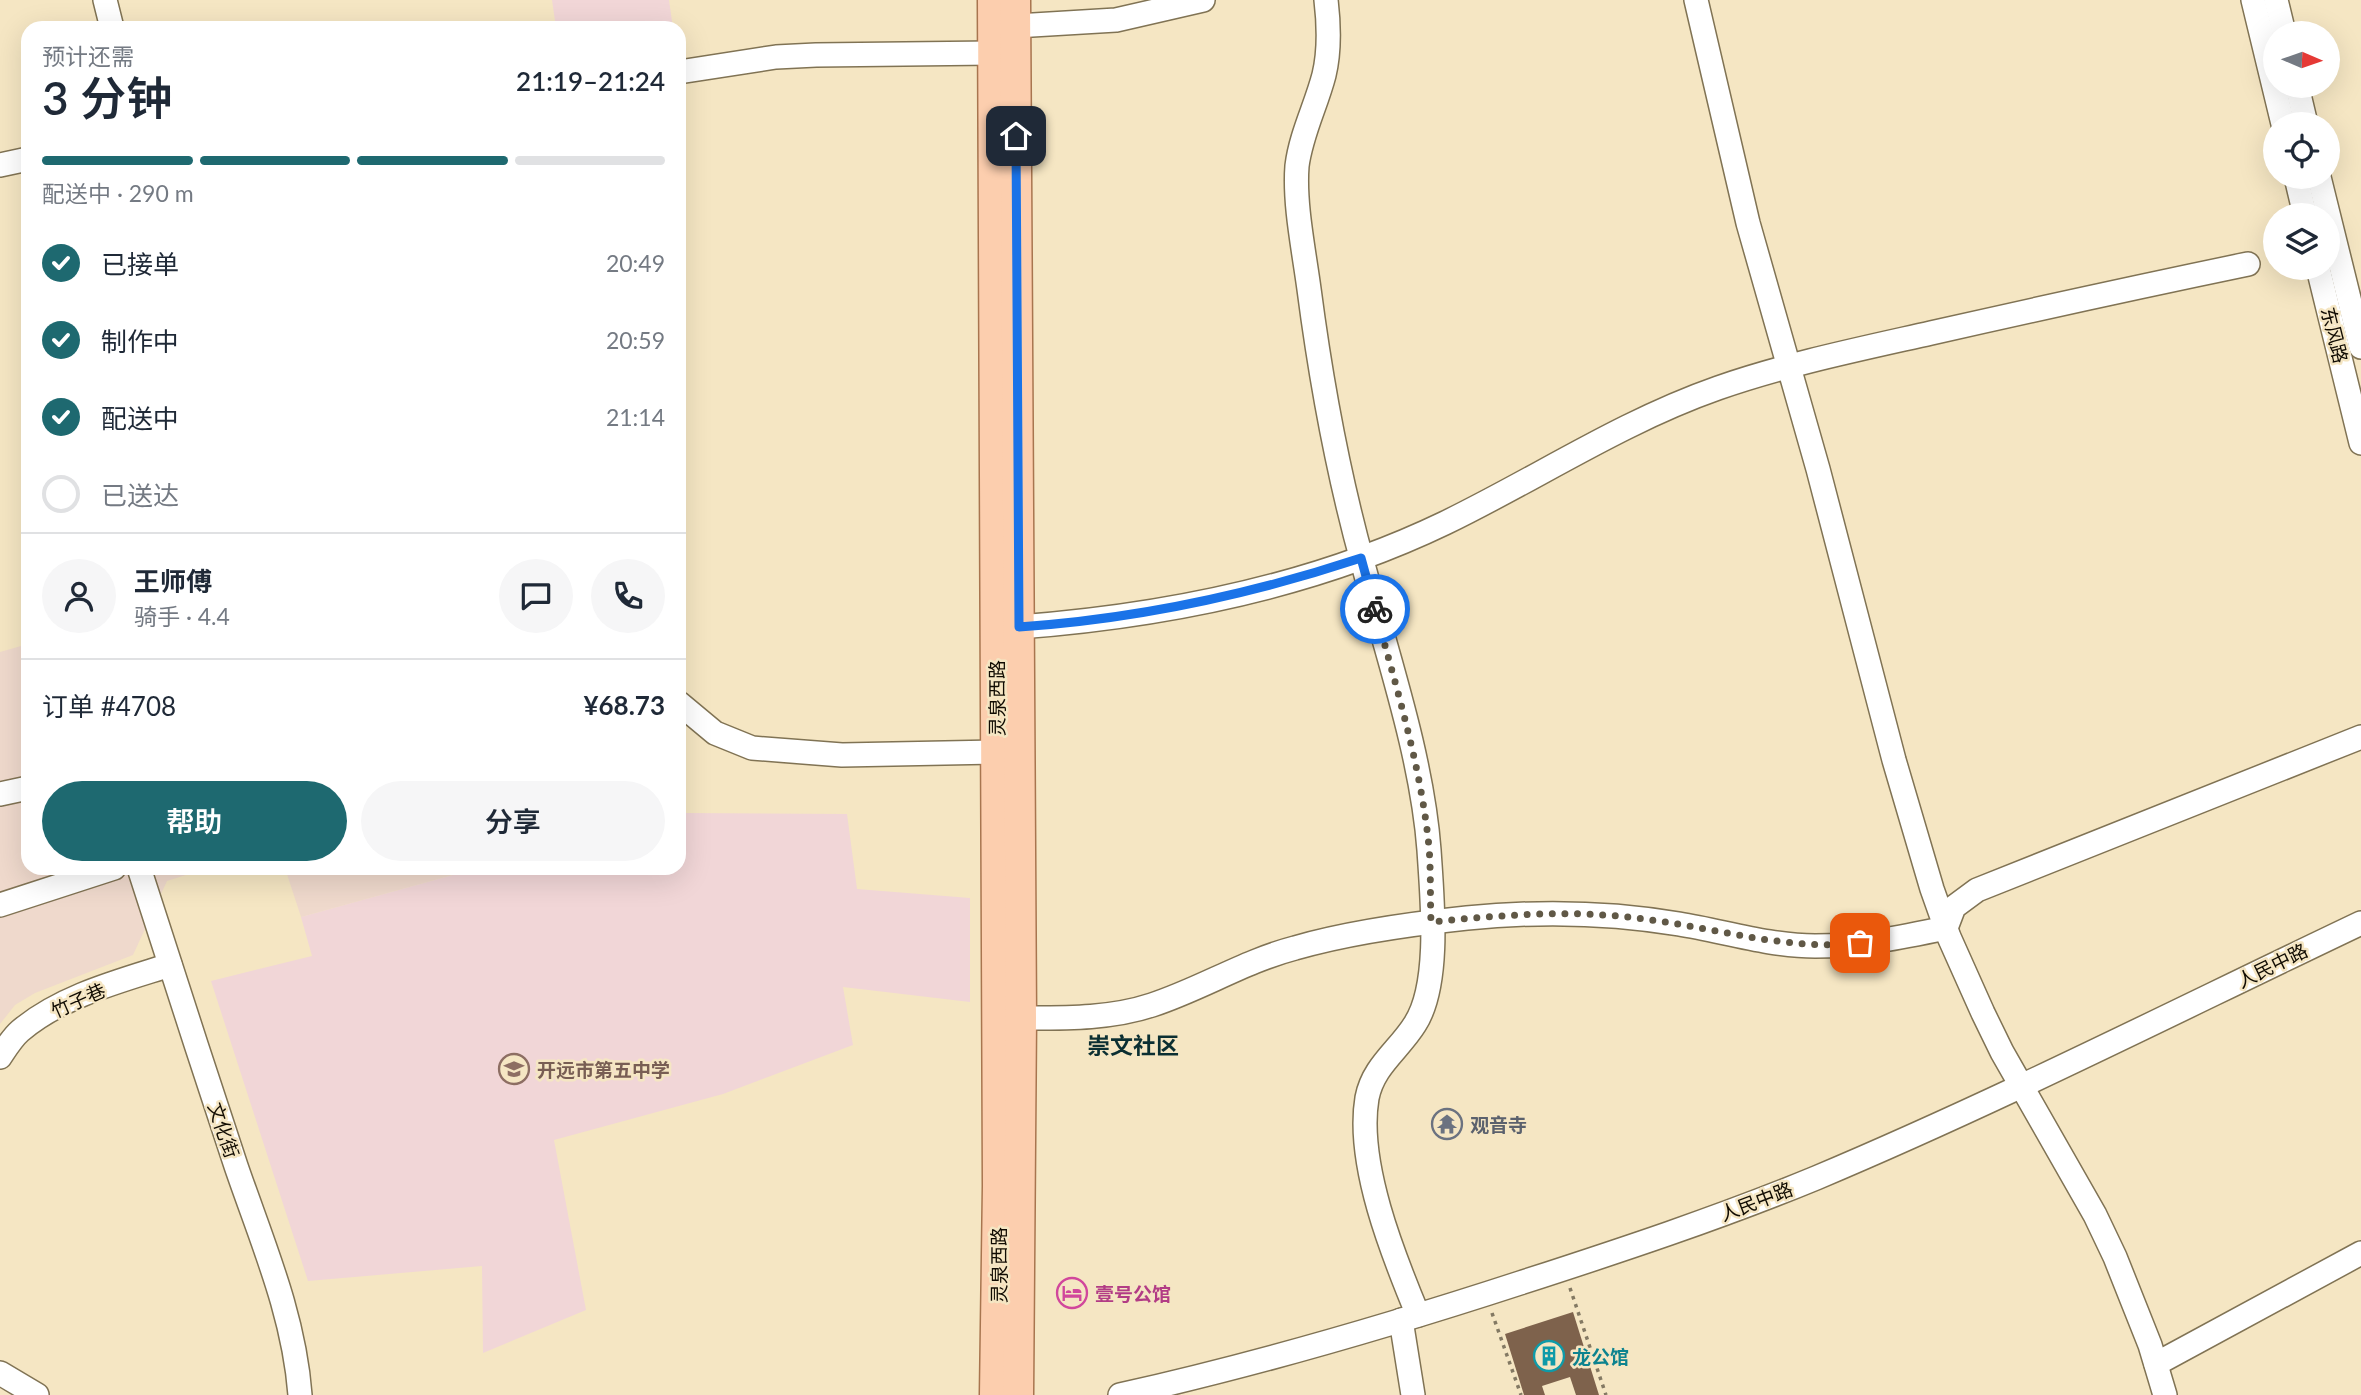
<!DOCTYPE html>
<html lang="zh">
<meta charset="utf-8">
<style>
body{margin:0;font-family:Lato,"Noto Sans SC",sans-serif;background:#f6f6f7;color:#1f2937;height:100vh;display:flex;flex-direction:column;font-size:26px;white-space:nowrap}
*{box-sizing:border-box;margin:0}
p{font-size:23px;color:#747a83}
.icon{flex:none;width:38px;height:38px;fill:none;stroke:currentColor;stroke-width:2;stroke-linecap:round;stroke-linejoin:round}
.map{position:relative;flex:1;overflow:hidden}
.details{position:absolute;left:21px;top:21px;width:665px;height:854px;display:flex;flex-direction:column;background:#fff;border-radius:21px;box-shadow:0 7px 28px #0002}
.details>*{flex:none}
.needle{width:46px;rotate:92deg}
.fabs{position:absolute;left:2263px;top:21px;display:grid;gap:14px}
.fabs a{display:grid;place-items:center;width:77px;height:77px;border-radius:50%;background:#fff;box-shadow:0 7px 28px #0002;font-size:35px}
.pin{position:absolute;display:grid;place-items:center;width:60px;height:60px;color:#fff;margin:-30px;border-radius:14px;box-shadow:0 4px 10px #0006}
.courier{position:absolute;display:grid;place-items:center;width:70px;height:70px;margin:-35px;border:5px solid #1a73e8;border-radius:50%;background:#fff;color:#222;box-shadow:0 2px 9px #0007}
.overview em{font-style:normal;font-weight:600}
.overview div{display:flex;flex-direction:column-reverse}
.overview{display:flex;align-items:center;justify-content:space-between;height:119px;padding:0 21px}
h1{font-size:46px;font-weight:600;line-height:52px}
.bar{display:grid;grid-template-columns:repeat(4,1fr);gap:10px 7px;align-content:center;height:84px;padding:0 21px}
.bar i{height:9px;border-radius:5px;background:#e0e1e3}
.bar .current{background:#1e6970}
.bar p{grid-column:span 4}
.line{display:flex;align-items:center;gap:18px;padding:0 21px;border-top:2px solid #e0e1e3}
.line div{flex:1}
.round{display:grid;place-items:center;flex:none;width:74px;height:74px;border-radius:37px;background:#f6f6f7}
ol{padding:0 21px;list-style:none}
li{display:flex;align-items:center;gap:21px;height:77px}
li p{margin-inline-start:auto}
li .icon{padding:7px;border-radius:50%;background:#1e6970;color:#fff;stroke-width:4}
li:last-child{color:#747a83}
li i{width:38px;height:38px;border:4px solid #e0e1e3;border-radius:50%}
.primary-button{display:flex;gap:14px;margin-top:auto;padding:14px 21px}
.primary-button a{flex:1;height:80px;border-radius:42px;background:#1e6970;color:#fff;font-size:28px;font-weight:600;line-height:80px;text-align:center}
.primary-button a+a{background:#f6f6f7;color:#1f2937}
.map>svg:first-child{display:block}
.commercial{fill:#efd9cc}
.education{fill:#f1d6d7}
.building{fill:#7e624c}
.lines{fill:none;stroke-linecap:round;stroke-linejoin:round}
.minor-casing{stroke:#807354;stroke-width:26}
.major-casing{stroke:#a8754f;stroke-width:33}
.path{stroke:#837963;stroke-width:3.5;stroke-dasharray:3.5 5;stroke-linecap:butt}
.minor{stroke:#fff;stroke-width:23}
.major{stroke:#fcceae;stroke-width:30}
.done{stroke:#605846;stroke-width:7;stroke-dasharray:0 12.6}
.route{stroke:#1a73e8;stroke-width:9}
.labels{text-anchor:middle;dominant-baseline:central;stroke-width:5;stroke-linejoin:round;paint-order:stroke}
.street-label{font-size:19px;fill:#100b02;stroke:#f5e6c3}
.education-label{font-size:19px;font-weight:bold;fill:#785e54;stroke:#f5e6c3;text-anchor:start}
.worship-label{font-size:19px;font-weight:bold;fill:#5b616d;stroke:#f5e6c3;text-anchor:start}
.hotel-label{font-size:19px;font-weight:bold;fill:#b23c85;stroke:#f5e6c3;text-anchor:start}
.culture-label{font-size:19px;font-weight:bold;fill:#0d838f;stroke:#f5e6c3;text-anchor:start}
.quarter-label{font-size:23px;font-weight:bold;fill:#0b2f32;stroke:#f5e6c3}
</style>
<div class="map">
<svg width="2361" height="1395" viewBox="0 0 2361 1395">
<rect width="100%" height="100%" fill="#f5e6c3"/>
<g class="commercial">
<polygon points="28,644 28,868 208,868 167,881 133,955 35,993 15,1005 0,1024 0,652"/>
<polygon points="285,868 478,868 301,917"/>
</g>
<g class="education">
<polygon points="552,0 669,0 673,28 556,28"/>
<polygon points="682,813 847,814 857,889 970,898 970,1002 843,987 853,1045 723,1094 554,1140 586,1310 483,1353 482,1266 308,1281 211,981 312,956 301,917 478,868 679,868 679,814"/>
</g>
<polygon class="building" points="1573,1312 1599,1395 1576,1395 1570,1377 1542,1386 1545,1395 1524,1395 1505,1334"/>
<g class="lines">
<g class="minor-casing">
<g id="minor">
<polyline points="105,0 112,28"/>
<path d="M1326,0C1329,25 1330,50 1324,75C1316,106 1301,134 1297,166C1294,204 1304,251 1309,289C1321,381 1338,474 1363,564C1387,655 1422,756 1429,850C1432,897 1441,984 1415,1024C1399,1050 1373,1066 1367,1098C1356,1163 1393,1255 1418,1315"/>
<polyline points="1696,0 1748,223 1818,469 1894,760 1932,889 1949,937 1983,1013 2002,1052 2095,1215 2115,1257 2150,1345 2165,1395"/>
<polyline points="2253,0 2283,124"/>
<polyline points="2276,0 2284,33"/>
<polyline points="1015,26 1116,20 1203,0"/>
<polyline points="679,72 776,57 816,55 993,53"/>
<polyline points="2297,86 2306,124"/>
<polyline points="0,165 28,159"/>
<polyline points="2296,177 2305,215"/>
<polyline points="2319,177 2361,347"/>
<polyline points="2318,268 2361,443"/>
<path d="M1019,627C1165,616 1312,587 1445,523C1536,479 1621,422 1718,388C1787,364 1860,349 1931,333C2037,309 2142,286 2248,264"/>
<polyline points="679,703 715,733 752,748 842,755 996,752"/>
<polyline points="0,794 28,788"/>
<path d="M139,868C171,967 203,1067 236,1166C262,1242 294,1314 300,1395"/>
<polyline points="0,905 114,868"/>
<path d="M1021,1018C1064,1018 1110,1019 1152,1005C1201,989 1245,961 1295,948C1350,932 1410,924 1467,918C1538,911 1608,912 1679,924C1723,931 1769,946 1815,946C1859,946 1903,937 1946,928L1954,907L1977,890L2361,737"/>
<path d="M0,1057C6,1048 12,1038 20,1031C61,996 120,981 170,965"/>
<polyline points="1401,1320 1413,1395"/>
<polyline points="2156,1364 2361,1253"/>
<polyline points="0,1373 37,1395"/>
<path d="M1120,1395C1255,1365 1388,1326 1520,1283C1619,1251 1719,1218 1816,1178C2001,1100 2180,1009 2361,923"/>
</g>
</g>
<g class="major-casing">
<g id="major">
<polyline points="993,0 998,1186 995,1395"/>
<polyline points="1015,0 1021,1018 1018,1395"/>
</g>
</g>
<g class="path">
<polyline points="1570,1288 1606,1395"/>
<polyline points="1492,1313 1521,1395"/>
</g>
<use href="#minor" class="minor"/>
<use href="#major" class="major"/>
</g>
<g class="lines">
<path class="done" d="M1375,609C1396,687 1421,766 1429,847C1431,872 1430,897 1431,922C1502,915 1573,909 1644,919C1717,928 1786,951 1860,943"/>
<path class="route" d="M1016,136L1019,627C1136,619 1249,595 1361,558L1375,609"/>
</g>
<defs>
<g id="school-ring" transform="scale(1.575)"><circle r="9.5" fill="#f5e6c3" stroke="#8d6e63" stroke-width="1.5"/><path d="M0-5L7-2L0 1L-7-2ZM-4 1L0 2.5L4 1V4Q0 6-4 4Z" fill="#8d6e63"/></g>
<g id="temple-ring" transform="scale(1.575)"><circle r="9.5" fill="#f5e6c3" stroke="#6b7280" stroke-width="1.5"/><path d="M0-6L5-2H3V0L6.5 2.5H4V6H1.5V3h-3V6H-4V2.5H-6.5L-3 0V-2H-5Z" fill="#6b7280"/></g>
<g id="hotel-ring" transform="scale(1.575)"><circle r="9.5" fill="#f5e6c3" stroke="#d1479c" stroke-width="1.5"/><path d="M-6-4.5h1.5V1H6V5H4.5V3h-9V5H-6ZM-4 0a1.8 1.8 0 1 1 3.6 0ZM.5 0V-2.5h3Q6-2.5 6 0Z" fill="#d1479c"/></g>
<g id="building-ring" transform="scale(1.575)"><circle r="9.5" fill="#f5e6c3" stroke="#0f9aa8" stroke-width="1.5"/><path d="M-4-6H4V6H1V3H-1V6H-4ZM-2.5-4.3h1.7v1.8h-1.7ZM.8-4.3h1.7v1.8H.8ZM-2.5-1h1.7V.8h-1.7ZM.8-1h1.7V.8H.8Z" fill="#0f9aa8"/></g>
</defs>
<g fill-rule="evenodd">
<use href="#school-ring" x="514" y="1069"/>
<use href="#temple-ring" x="1447" y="1124"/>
<use href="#hotel-ring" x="1072" y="1293"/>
<use href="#building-ring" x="1549" y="1356"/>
</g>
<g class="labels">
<g class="street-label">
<text transform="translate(2335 335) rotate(76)">东风路</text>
<text transform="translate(996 698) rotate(-90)">灵泉西路</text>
<text transform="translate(2272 965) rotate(-26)">人民中路</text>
<text transform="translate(78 1000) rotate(-24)">竹子巷</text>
<text transform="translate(224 1130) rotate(71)">文化街</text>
<text transform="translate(1756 1201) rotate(-21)">人民中路</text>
<text transform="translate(998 1265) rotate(-90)">灵泉西路</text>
</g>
<g class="education-label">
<text x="537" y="1069">开远市第五中学</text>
</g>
<g class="worship-label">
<text x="1470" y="1124">观音寺</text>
</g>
<g class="hotel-label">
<text x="1095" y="1293">壹号公馆</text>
</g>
<g class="culture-label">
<text x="1572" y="1356">龙公馆</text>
</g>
<g class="quarter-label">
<text x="1133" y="1045">崇文社区</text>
</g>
</g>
</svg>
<div class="fabs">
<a><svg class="needle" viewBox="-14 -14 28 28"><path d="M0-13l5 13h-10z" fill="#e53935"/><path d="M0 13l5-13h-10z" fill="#747a83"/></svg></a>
<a><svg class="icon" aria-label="locate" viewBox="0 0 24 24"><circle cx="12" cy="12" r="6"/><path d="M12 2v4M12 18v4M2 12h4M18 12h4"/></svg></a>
<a><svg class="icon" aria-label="layers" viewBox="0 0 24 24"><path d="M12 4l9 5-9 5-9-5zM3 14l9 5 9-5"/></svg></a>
</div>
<div class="pin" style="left:1860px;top:943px;background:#ea580c"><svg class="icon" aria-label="bag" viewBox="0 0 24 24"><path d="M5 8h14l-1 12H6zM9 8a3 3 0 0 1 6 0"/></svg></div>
<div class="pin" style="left:1016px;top:136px;background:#1f2937"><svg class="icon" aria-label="home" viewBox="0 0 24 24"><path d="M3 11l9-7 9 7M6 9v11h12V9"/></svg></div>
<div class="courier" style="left:1375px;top:609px"><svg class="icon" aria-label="bike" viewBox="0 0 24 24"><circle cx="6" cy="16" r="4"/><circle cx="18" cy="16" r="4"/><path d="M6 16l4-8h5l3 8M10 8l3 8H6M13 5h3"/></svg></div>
<section class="details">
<div class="overview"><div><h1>3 分钟</h1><p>预计还需</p></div><em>21:19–21:24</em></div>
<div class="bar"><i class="current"></i><i class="current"></i><i class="current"></i><i></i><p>配送中 · 290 m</p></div>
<ol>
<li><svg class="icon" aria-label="check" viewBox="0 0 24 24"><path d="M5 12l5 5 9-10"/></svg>已接单<p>20:49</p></li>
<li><svg class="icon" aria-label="check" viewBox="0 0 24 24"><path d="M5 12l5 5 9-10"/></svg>制作中<p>20:59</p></li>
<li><svg class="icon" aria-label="check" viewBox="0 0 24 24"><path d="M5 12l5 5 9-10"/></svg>配送中<p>21:14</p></li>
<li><i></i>已送达</li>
</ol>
<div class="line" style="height:126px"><a class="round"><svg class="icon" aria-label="person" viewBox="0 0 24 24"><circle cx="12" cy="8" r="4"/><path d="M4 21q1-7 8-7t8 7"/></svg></a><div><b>王师傅</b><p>骑手 · 4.4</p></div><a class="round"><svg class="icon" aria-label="chat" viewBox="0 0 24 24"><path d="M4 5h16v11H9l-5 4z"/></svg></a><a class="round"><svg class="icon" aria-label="phone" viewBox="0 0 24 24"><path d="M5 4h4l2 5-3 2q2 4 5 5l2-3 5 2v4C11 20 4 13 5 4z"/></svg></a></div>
<div class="line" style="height:91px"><div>订单 #4708</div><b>¥68.73</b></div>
<div class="primary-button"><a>帮助</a><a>分享</a></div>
</section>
</div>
